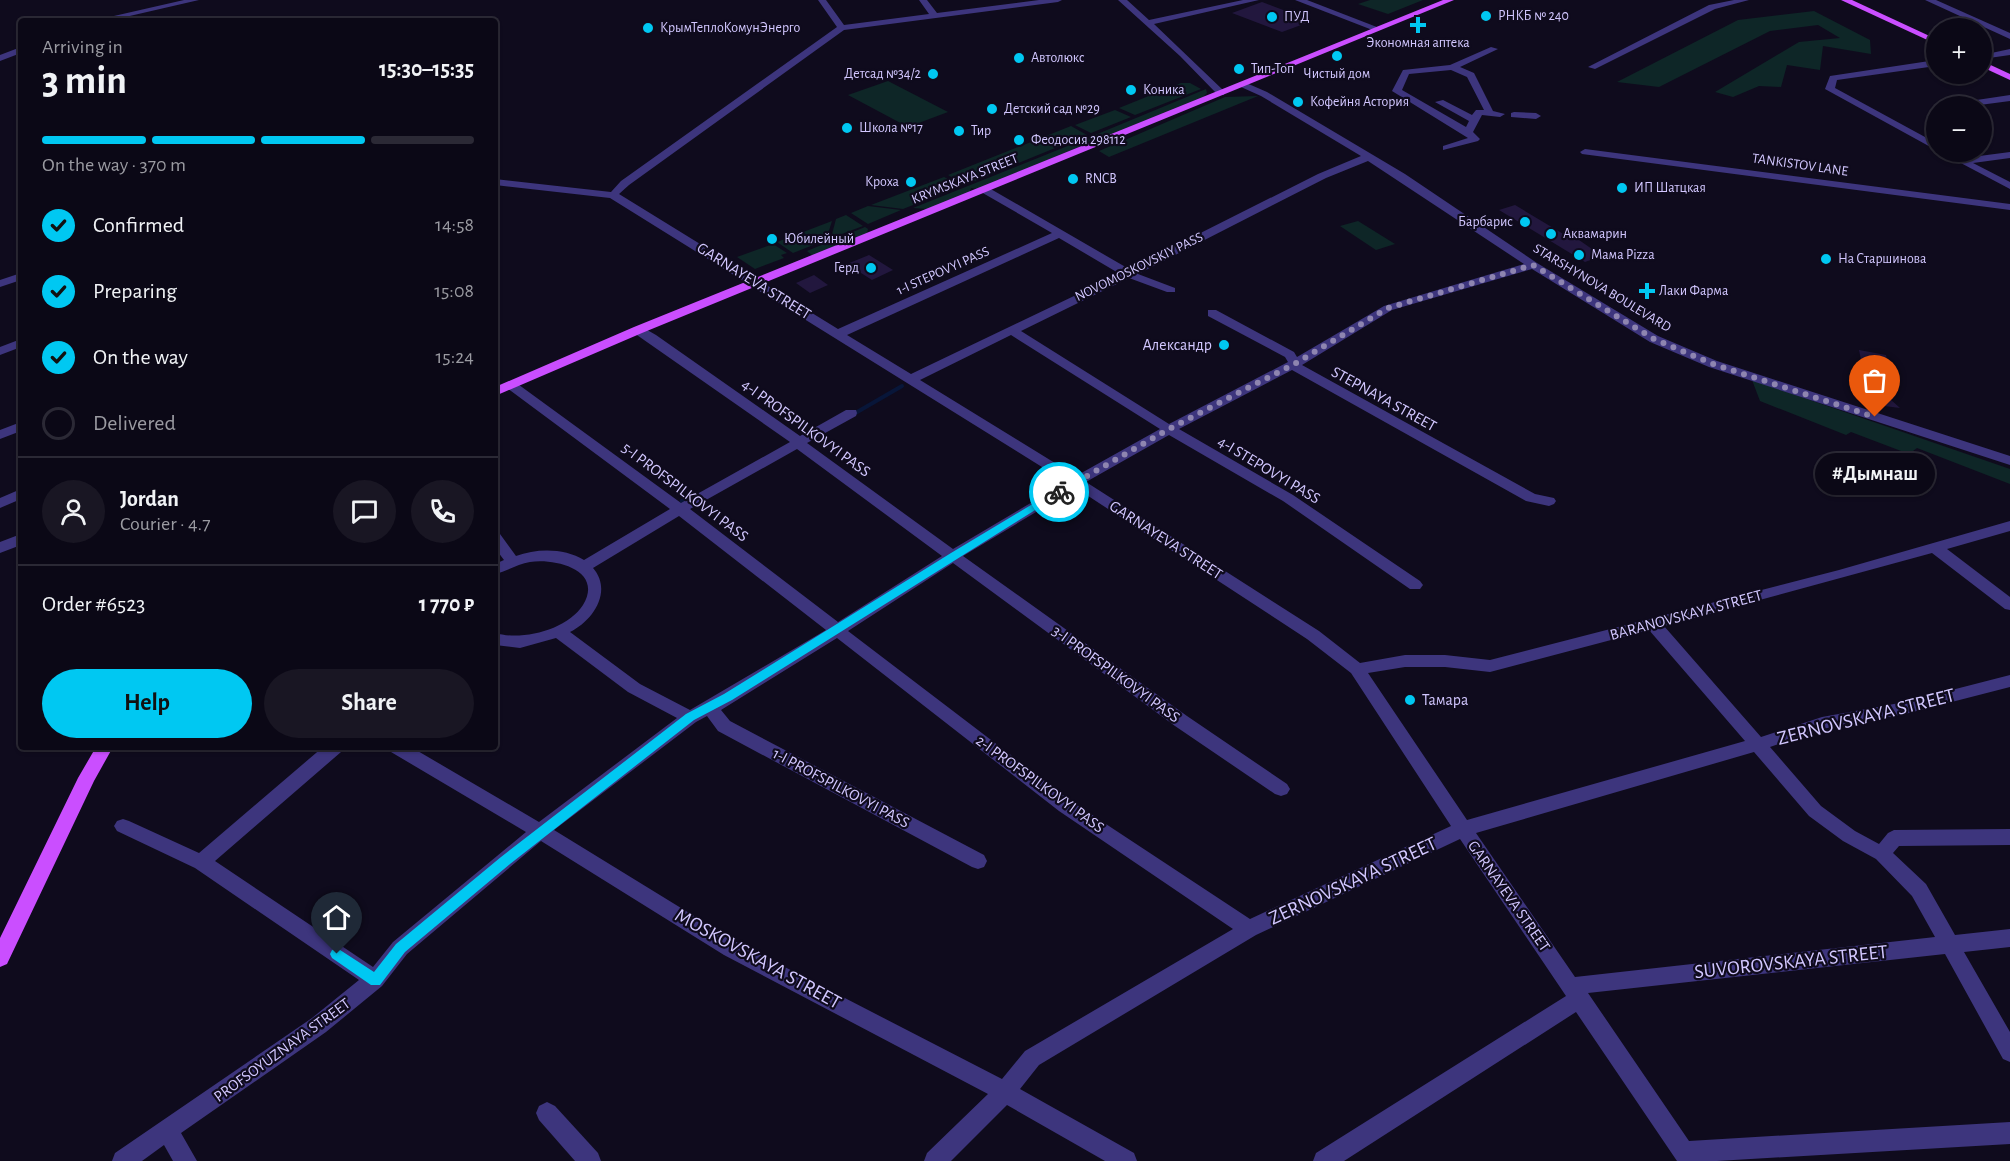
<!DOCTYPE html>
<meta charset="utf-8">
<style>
body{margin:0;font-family:"Alegreya Sans",sans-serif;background:#191623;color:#f1f3f6;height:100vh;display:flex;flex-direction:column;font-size:22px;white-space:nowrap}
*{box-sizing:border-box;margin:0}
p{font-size:20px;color:#9a9aa1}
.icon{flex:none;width:33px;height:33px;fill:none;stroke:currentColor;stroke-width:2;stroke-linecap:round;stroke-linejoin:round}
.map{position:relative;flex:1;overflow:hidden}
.panel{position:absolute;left:18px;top:18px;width:480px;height:732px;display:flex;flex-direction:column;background:#0b0816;border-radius:6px;box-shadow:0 2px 4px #0004,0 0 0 2px #2b2935}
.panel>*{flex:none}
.fabs{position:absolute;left:1926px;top:18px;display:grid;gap:12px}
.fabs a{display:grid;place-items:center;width:66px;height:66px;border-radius:50%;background:#0b0816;box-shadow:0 2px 4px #0004,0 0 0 2px #2b2935;font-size:30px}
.pin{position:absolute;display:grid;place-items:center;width:51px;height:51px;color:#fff;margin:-62px -26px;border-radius:50% 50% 50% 0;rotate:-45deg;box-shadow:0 0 6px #0007}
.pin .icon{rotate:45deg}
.courier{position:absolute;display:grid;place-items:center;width:60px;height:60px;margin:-30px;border:4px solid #00c8f2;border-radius:50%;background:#fff;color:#222;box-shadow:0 2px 8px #0007}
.bubble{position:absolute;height:42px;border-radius:21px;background:#0b0816;box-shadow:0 2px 4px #0004,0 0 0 2px #2b2935;font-size:20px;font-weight:600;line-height:42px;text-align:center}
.head em{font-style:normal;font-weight:600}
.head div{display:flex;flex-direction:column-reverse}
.head{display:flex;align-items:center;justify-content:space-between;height:102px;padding:0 24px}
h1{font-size:39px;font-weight:600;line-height:45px}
.bar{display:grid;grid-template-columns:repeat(4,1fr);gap:9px 6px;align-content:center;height:72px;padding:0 24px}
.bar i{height:8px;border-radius:4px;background:#2b2935}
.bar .selected{background:#00c8f2}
.bar p{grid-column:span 4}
.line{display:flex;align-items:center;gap:15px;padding:0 24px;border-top:2px solid #2b2935}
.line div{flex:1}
.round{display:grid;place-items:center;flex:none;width:63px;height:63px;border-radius:32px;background:#191623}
ol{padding:0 24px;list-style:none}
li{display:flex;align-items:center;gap:18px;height:66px}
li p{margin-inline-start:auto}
li .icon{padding:6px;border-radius:50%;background:#00c8f2;color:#111;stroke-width:4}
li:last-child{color:#9a9aa1}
li i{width:33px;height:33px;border:3px solid #2b2935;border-radius:50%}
.action{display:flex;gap:12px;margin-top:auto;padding:12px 24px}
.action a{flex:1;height:69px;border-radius:36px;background:#00c8f2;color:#111;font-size:24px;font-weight:600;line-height:69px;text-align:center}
.action a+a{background:#191623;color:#f1f3f6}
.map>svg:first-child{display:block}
.green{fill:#0e2627}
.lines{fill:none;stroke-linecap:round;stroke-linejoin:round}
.stream-far1{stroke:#081639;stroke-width:4}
.stream{stroke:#081639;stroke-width:4.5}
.building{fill:#22173e}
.minor{fill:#3d357d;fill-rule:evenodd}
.major{fill:#ca4eff;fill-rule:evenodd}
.route{fill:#00c8f2}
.done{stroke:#8e85b0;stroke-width:6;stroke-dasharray:0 10.8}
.poi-dot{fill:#00c8f2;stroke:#0f0b1d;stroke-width:2}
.labels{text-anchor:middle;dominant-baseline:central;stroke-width:4.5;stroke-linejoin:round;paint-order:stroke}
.far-poi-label{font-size:14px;fill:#d2c7ff;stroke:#0f0b1d;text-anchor:start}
.far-street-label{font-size:14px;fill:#d2c7ff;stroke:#0f0b1d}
.street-label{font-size:16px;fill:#d2c7ff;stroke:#0f0b1d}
.poi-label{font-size:16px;fill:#d2c7ff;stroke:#0f0b1d;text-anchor:end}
.near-street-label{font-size:20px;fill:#d2c7ff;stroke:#0f0b1d}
</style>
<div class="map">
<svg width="2010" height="1161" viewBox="0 0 2010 1161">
<rect width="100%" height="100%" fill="#0f0b1d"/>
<g class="green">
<polygon points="1370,0 1423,0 1388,14 1358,4"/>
<polygon points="1814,11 1870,40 1871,54 1823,46 1820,70 1787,65 1781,87 1759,86 1733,97 1715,92 1799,42 1840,38 1818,25 1770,31 1659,87 1617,82 1738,20"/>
<polygon points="888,81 948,112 908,127 848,95"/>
<polygon points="1181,83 1190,83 1201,89 1135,115 1119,108"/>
<polygon points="1206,89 1207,93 1203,97 1107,136 1095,135"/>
<polygon points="1258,96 1109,157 1099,151 1225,97"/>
<polygon points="1115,110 1131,117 1091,133 1075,125"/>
<polygon points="1071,126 1087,135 965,185 948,175"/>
<polygon points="1090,137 1093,140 1091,142 977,189 971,188 970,192 928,209 913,208"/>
<polygon points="944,177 961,186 903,209 871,205"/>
<polygon points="868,206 901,210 868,224 851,213"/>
<polygon points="846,215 863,226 831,238 836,219"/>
<polygon points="832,221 826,240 793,253 777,242"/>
<polygon points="1358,221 1395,244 1376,250 1340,226"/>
<polygon points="865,227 868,229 867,233 813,256 807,251"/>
<polygon points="773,244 787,253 781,255 784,258 755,269 737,257"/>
<polygon points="1752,380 2010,469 2010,484 1917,448 1909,454 1851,432 1846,435 1760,401"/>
</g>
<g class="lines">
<polyline class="stream-far1" points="852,415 902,386"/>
<polyline class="stream" points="682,501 696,495"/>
</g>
<g class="building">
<polygon points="1262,2 1312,21 1282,32 1232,13"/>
<polygon points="1515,205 1565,235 1569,233 1602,256 1585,262 1499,210"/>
<polygon points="869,255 893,270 872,280 847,264"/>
<polygon points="814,275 828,285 810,293 796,283"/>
<polygon points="1859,350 1886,355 1891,373 1863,369"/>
<polygon points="1871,382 1900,408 1868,404 1861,396"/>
</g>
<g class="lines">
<g class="minor">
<polygon points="184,0 199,0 108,21 92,21"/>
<path d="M818,0H826L844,25L929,14L919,0H927L937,13L1039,0H1062L1058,2L844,30L629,185L619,194L838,329L1052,233L981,192V188H989L1129,269L1318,174L1361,156L1261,96L1241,87L1239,85L1244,82L1267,92L1405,174L1537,263L1658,336L1717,361L2010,456V465L1709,367L1650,342L1532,269L1392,310L1302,365L1535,494L1554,498L1556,501L1554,504L1549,506L1526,501L1292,370L1179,429L1293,495L1420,581L1423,585L1420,589H1410L1283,501L1169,435L1086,482L1319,631L1360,663L1405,655H1445L1490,660L1839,570L2010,521V531L1947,549L2010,597V610L2005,609L1932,553L1664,626L1761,737L1822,717L1905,702L2010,675V687L1905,714L1822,729L1770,747L1821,806L1855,831L1879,844L1888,833L1894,830L2010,829V845L1899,846L1893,853L1926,884L1955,935L2010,929V947L1964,952L2010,1032V1062L2003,1059L1945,954L1588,993L1689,1141L2010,1122V1144L1717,1161H1677L1576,1012L1344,1161H1313L1316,1153L1566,996L1460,839L1256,935L1039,1065L1020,1089L1134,1153L1137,1161H1105L1007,1105L951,1161H924L927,1153L988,1094L724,955L541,841L407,954L382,986L326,1032L181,1133L197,1161H173L164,1145L142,1161H112L115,1153L312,1018L359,980L195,868L117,831L114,826L117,821L123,819L129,821L199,853L323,747H343L341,752L215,861L373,967L393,942L526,832L391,752L389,747H411L539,822L677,718L628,692L556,638L520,648L495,645V633C522,641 567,630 583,605C604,570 555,558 530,562C518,564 507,571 495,574V564L504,560L495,548V532L500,534L516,556C537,548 565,548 584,560L670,509L507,388L505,385L507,382H515L681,503L790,442L634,333V327H642L656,335L800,436L846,410H856L857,413L856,416L807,443L953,549L1066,482L610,198L495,185V179L611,192L621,181L837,27ZM1368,161L1524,264L1384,306L1297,357L1294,352L1216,310H1208V316L1285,357L1288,362L1169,424L1021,331L1129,278L1167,292H1175V288L1138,274L1326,178ZM1059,238L1120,274L911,374L847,335ZM1011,335L1160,429L1076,476L920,380ZM797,449L942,556L838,622L690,509ZM1076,488L1307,639L1351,673L1451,826L1250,919L1071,801L848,631L953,563L1175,726L1275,794L1281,796L1287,794L1290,789L1287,784L1187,716L963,556ZM679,516L826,630L690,710L640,684L570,632C593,621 613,591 593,568ZM1649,630L1745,741L1467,820L1368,673L1405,667H1445L1490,672ZM837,638L1059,811L1233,929L1025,1051L1002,1079L738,943L554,830L696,722L707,716L718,731L972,867L978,869L984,867L987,861L984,855L730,721L721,710ZM1754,752L1809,816L1843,841L1876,859L1912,896L1935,937L1575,977L1476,833Z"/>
<polygon points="1118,0 1127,0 1149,20 1243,0 1259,0 1154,24 1224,91 1224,95 1218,95 1180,56"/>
<polygon points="1295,0 1307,0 1382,29 1375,31"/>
<polygon points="1734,0 1749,0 1715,9 1595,69 1588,67 1709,5"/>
<polygon points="1925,0 1936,0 2010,33 2010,39"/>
<polygon points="21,47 21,53 0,61 0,55"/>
<path d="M1491,47L1498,49L1460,67L1474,73L1493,111L1505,114L1500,117L1482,115L1473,132L1480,139L1478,141L1443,150V146L1468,138L1392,91L1403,70L1450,65ZM1451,70L1467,77L1484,110H1476L1472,115L1443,100L1435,102L1469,121L1466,127L1402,90L1409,74Z"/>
<polygon points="2010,49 2010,55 1982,59 1982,55"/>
<polygon points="1936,60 1936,66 1837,80 1835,88 1936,143 1936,150 1825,89 1830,76"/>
<polygon points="2010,95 2010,101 1972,106 1965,104 1970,101"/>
<polygon points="1514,112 1536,113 1541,116 1536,119 1511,117 1511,113"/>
<polygon points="1585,149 2010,204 2010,210 1582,154 1580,152"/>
<polygon points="1940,152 1952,152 1964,158 2010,152 2010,158 1973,163 2010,182 2010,189"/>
<polygon points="21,273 21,280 0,287 0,280"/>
<polygon points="21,339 21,347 0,355 0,347"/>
<polygon points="21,422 21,431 0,439 0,430"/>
<polygon points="21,489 21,499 0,508 0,498"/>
<polygon points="21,534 21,545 0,553 0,542"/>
<polygon points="547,1102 555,1106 598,1153 601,1161 575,1161 539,1120 536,1113 539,1106"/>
</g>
<g class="major">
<polygon points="1443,0 1454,0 642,333 495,396 495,387 634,327"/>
<polygon points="1841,0 1852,0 1936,39 1936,44"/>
<polygon points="1982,61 2010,74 2010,80 1982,67"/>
<polygon points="96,747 113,747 94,781 7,964 0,967 0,938 78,778"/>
</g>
</g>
<polygon class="route" points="1056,490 1064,492 732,700 694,720 510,864 405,952 380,985 371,985 332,958 330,954 332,950 337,948 374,972 396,944 501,857 686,714 724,694 951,553"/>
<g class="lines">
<polyline class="done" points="1059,492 1169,429 1296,363 1388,308 1533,265 1654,339 1713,364 1875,417"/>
</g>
<g class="poi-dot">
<circle cx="1486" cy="16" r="6"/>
<circle cx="1272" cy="17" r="6"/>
<path d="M1415 16h6v6h6v6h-6v6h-6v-6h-6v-6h6z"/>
<circle cx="648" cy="28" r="6"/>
<circle cx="1337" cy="56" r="6"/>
<circle cx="1019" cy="58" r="6"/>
<circle cx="1239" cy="69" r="6"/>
<circle cx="933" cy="74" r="6"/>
<circle cx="1131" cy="90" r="6"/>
<circle cx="1298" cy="102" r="6"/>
<circle cx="992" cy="109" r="6"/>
<circle cx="847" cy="128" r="6"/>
<circle cx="959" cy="131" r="6"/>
<circle cx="1019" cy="140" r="6"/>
<circle cx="1073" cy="179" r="6"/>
<circle cx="911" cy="182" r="6"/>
<circle cx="1622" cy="188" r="6"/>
<circle cx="1525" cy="222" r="6"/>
<circle cx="1551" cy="234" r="6"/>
<circle cx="772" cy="239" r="6"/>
<circle cx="1579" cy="255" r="6"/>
<circle cx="1826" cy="259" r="6"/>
<circle cx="871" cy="268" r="6"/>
<path d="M1644 282h6v6h6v6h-6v6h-6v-6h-6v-6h6z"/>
<circle cx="1224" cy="345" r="6"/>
<circle cx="1410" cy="700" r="6"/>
</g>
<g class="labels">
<g class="far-poi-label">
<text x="1498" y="16">РНКБ № 240</text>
<text x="1284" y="17">ПУД</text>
<text x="660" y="28">КрымТеплоКомунЭнерго</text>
<text x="1418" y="43" text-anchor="middle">Экономная аптека</text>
<text x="1031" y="58">Автолюкс</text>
<text x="1251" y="69">Тип-Топ</text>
<text x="921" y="74" text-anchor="end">Детсад №34/2</text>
<text x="1337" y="74" text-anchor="middle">Чистый дом</text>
<text x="1143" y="90">Коника</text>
<text x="1310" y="102">Кофейня Астория</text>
<text x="1004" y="109">Детский сад №29</text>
<text x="859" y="128">Школа №17</text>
<text x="971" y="131">Тир</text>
<text x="1031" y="140">Феодосия 298112</text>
<text x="1085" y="179">RNCB</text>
<text x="899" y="182" text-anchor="end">Кроха</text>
<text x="1634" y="188">ИП Шатцкая</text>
<text x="1513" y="222" text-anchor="end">Барбарис</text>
<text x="1563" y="234">Аквамарин</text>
<text x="784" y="239">Юбилейный</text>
<text x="1591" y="255">Мама Pizza</text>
<text x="1838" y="259">На Старшинова</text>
<text x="859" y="268" text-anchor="end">Герд</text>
<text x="1659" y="291">Лаки Фарма</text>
</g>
<g class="far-street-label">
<text transform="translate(1800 165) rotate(8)">TANKISTOV LANE</text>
<text transform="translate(965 179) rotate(-22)">KRYMSKAYA STREET</text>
<text transform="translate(1139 267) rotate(-26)">NOVOMOSKOVSKIY PASS</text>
<text transform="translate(943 271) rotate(-24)">1-I STEPOVYI PASS</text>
<text transform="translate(1602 288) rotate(31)">STARSHYNOVA BOULEVARD</text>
</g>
<g class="street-label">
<text transform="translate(754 281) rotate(32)">GARNAYEVA STREET</text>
<text transform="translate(1384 399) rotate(29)">STEPNAYA STREET</text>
<text transform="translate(806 428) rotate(36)">4-I PROFSPILKOVYI PASS</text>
<text transform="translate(1269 470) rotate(31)">4-I STEPOVYI PASS</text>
<text transform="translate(685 492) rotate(37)">5-I PROFSPILKOVYI PASS</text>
<text transform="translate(1166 540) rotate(33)">GARNAYEVA STREET</text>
<text transform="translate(1686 615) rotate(-15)">BARANOVSKAYA STREET</text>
<text transform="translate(1116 674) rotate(36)">3-I PROFSPILKOVYI PASS</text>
<text transform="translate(1040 784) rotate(36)">2-I PROFSPILKOVYI PASS</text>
<text transform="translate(841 788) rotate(28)">1-I PROFSPILKOVYI PASS</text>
<text transform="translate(1509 896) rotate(55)">GARNAYEVA STREET</text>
<text transform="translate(282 1050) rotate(-36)">PROFSOYUZNAYA STREET</text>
</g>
<g class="poi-label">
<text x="1212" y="345">Александр</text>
<text x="1422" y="700" text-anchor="start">Тамара</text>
</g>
<g class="near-street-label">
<text transform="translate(1866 717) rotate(-14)">ZERNOVSKAYA STREET</text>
<text transform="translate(1353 881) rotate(-25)">ZERNOVSKAYA STREET</text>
<text transform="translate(758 959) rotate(29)">MOSKOVSKAYA STREET</text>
<text transform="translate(1791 962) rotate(-6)">SUVOROVSKAYA STREET</text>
</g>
</g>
</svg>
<div class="fabs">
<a>+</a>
<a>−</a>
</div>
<div class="pin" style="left:1875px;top:417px;background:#ea580c"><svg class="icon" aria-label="bag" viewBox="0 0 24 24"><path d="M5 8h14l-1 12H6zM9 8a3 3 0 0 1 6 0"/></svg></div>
<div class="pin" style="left:337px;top:954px;background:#1f2937"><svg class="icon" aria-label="home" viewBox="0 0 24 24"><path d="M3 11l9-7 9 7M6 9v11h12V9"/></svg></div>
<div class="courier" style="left:1059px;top:492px"><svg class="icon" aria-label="bike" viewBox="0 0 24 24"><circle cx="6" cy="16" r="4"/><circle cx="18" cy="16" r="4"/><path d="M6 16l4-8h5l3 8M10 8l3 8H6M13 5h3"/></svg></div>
<div class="bubble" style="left:1815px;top:453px;width:120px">#Дымнаш</div>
<section class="panel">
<div class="head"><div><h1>3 min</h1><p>Arriving in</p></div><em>15:30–15:35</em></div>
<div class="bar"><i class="selected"></i><i class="selected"></i><i class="selected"></i><i></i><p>On the way · 370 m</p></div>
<ol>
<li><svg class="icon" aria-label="check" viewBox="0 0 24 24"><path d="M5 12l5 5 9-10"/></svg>Confirmed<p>14:58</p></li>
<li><svg class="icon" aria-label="check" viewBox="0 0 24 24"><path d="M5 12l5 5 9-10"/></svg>Preparing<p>15:08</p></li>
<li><svg class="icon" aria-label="check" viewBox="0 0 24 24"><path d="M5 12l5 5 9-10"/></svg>On the way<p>15:24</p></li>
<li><i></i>Delivered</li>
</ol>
<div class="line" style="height:108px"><a class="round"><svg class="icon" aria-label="person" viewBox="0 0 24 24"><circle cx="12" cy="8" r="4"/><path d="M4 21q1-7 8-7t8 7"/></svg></a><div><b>Jordan</b><p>Courier · 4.7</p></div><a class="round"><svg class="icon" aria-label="chat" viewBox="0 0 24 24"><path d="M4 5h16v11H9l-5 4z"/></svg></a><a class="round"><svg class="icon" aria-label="phone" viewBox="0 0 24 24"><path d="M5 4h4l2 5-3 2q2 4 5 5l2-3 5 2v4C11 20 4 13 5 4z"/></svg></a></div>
<div class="line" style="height:78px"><div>Order #6523</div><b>1 770 ₽</b></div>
<div class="action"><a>Help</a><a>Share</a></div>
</section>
</div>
